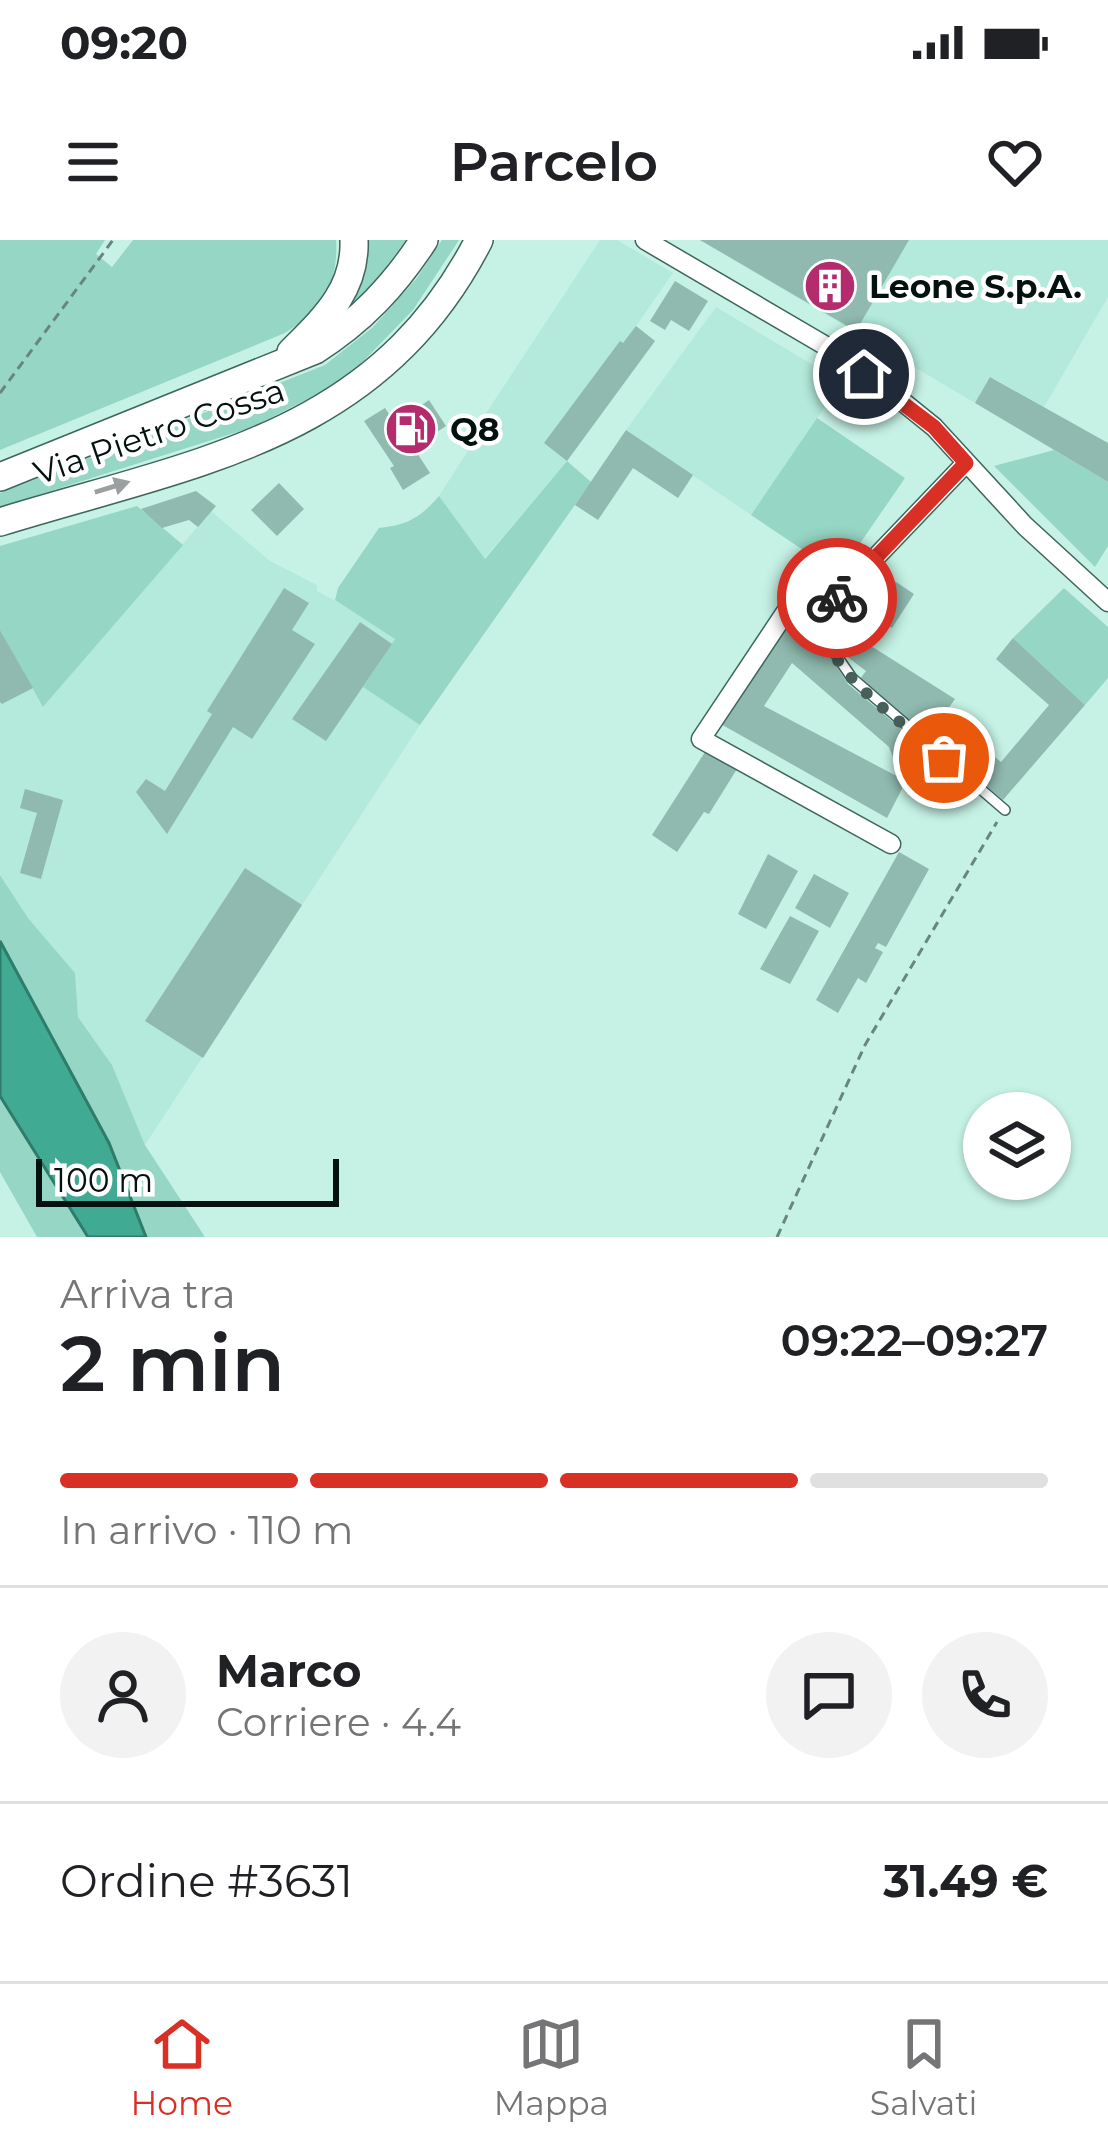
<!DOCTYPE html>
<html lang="it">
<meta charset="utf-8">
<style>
body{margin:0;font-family:Montserrat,sans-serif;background:#f2f2f2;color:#202124;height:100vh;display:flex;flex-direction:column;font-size:45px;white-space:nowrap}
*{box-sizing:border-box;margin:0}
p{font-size:39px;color:#757577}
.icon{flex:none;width:66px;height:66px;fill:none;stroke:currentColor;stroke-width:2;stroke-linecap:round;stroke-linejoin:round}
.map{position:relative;height:997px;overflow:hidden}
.drawer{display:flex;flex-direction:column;background:#fff;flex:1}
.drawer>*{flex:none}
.tools{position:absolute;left:963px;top:852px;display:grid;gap:24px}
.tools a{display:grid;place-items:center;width:108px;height:108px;border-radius:50%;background:#fff;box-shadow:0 3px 9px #0004;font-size:60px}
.scale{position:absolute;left:36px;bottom:30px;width:303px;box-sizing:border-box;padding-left:12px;border:6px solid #03120e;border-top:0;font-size:33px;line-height:42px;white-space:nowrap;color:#03120e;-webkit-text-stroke:9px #fff;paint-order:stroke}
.pin{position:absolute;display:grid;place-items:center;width:102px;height:102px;color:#fff;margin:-51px;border:6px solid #fff;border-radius:50%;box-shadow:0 3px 12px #0007}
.courier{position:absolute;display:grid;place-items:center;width:120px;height:120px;margin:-60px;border:9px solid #d93025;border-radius:50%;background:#fff;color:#222;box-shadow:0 3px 15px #0007}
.overview em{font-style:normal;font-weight:600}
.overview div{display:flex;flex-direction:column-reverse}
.overview{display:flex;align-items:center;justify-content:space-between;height:204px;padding:0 60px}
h1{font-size:78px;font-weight:600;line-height:90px}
.bar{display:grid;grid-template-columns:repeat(4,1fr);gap:18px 12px;align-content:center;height:144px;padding:0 60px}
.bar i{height:15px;border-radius:9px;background:#e0e0e0}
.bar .selected{background:#d93025}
.bar p{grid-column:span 4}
.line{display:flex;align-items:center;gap:30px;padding:0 60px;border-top:3px solid #e0e0e0}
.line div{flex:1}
.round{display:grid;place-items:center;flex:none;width:126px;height:126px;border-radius:63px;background:#f2f2f2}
.status{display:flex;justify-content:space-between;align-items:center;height:84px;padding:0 60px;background:#fff;direction:ltr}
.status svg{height:33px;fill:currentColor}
header{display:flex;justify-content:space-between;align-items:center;height:156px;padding:0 60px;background:#fff;font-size:54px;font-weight:600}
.menu{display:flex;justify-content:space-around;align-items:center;height:168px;border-top:3px solid #e0e0e0;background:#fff;font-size:33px;color:#757577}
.menu a{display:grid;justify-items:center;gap:6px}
.menu .selected{color:#d93025}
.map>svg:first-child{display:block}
.built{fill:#b4eadb}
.green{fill:#96d6c5}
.water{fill:#40aa93;stroke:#2e7c6b;stroke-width:3}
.building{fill:#90baaf}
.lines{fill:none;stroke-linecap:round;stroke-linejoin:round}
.lane-casing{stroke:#3e665c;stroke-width:12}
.street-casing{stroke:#3e665c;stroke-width:21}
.secondary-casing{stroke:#3e665c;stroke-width:30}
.path{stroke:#68867e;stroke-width:3;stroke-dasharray:9 6;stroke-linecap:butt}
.lane{stroke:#fff;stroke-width:9}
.street{stroke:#fff;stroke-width:18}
.secondary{stroke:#fff;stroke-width:27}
.oneway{fill:#9aa09f}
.done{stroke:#47605a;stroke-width:12;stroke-dasharray:0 21.6}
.route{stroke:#d93025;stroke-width:15}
.labels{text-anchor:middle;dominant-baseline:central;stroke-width:9;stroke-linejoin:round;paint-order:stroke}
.poi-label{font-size:33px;font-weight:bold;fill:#03120e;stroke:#fff;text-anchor:start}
.street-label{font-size:33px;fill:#03120e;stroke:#fff}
</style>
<div class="status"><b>09:20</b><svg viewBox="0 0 49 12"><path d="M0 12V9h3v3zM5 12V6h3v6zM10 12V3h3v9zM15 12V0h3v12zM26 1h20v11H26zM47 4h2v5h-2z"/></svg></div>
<header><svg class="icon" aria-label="menu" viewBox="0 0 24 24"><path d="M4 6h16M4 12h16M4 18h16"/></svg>Parcelo<svg class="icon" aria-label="heart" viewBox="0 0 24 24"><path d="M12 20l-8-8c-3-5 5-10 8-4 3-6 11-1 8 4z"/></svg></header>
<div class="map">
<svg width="1108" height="997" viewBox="0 0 1108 997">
<rect width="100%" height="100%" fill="#c6f2e6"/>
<g class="built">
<polygon points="600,0 617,0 673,33 636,86 655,101 567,221 484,319 439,256 467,212 475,190"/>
<polygon points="700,0 1108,0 1108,57 1044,167 991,137 975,163"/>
<polygon points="716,67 842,142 751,275 626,190"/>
<polygon points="211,271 270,321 317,345 317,351 370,379 395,399 363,447 420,485 145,905 112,825 78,777 75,733 28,678 0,635 0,391 44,466"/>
</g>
<g class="green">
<path d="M0,0H105L96,14L112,27L133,0H336C339,44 321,70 285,93L0,210Z"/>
<polygon points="364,0 406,0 372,46 342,73"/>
<polygon points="442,0 459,0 413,70 344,141 250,188 0,267 0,253 325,125 373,87 417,38"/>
<polygon points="817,178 905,238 839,334 751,275"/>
<polygon points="1054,210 1108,242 1108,306 1095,327 994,226"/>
<path d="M567,221L591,242L420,485L363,447L395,399L335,360L338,348L379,288C407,285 420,278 439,256L485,319Z"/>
<polygon points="137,266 183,305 43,467 0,390 0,306"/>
<polygon points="1064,348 1108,387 1108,438 1085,465 1013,398"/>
<polygon points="0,635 28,678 75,733 78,777 112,825 145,905 205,997 146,997 109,903 0,701"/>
<polygon points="0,856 88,997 37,997 0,932"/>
</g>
<polygon class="water" points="0,701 109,903 146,997 88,997 0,856"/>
<g class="building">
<polygon points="700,0 909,0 856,91"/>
<polygon points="675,41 708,61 689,91 671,80 665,90 650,81"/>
<polygon points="636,86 655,101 567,221 544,203 620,101 623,103"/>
<polygon points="990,137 1108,203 1108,242 975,163"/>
<polygon points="429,160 446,186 434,194 430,189 410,202 430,233 403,250 390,228 394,226 364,181 385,168 395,183"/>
<polygon points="626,190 693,235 678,258 633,228 598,280 575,265"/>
<polygon points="279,243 304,269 277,296 251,270"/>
<polygon points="196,251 216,266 198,287 189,280 162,288 141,269"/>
<polygon points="878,330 914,354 892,388 875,378 867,391 845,378 861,347"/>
<polygon points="284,348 309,363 292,390 315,404 252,499 233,487 167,594 136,552 146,539 165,551 212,474 207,471"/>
<polygon points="360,382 392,404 326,501 292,479"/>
<polygon points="788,382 820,401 848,444 912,498 916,517 895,522 889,507 792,423 764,466 906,541 887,578 719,483"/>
<polygon points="0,390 33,448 2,464 0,462"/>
<polygon points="852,394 955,459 943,476 1001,522 1049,465 996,419 1013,398 1085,465 1003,560 860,439 866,431 841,412"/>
<polygon points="705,512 737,529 709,574 704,572 677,612 652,595"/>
<polygon points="25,549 63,560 41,639 20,633 37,573 20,568"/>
<polygon points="899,612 929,629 886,707 878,703 875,708 883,712 866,743 858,738 838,773 816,760"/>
<polygon points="768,614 798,631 766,689 738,674"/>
<polygon points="245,628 302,665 203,818 145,781"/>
<polygon points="814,634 849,653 830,688 795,668"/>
<polygon points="790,676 819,691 790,744 760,729"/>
</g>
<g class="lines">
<g class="lane-casing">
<polyline id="lane" points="834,361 832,409 852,438 1005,570"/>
</g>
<g class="street-casing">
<g id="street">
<polyline points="645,0 831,109 898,158 934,187 1025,286 1108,362"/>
<polyline points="891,604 701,499 799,352 834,361 966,223"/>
</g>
</g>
<g class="secondary-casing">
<g id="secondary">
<path d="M291,112C324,79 356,50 354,0"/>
<path d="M0,237L315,110C361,81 394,46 424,0"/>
<path d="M0,282C194,222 377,199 479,0"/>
</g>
</g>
<g class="path">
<polyline points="0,153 113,0"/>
<polyline points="777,997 865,805 997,582"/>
</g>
<use href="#lane" class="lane"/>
<use href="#street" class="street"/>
<use href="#secondary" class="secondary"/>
</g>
<defs><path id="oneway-solid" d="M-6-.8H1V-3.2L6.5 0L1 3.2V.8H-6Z" transform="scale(3)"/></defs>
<use class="oneway" href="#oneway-solid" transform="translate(112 247) rotate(-17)"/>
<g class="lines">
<path class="done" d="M837,358C832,370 829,400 834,413C847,444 916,494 944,518"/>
<polyline class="route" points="837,358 966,223 934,187 864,134"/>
</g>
<defs>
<g id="building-disc" transform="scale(2.7)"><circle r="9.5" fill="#b42c6d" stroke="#fff"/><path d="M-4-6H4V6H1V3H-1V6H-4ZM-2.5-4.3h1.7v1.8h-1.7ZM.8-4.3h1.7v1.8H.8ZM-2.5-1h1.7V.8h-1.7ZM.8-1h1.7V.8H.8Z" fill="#fff"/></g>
<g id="fuel-disc" transform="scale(2.7)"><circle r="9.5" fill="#b42c6d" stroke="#fff"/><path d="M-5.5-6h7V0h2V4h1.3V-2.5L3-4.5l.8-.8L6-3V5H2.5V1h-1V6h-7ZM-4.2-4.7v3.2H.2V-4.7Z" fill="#fff"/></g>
</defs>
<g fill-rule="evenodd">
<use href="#building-disc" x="830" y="46"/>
<use href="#fuel-disc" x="411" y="189"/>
</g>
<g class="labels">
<g class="poi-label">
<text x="869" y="46">Leone S.p.A.</text>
<text x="450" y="189">Q8</text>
</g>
<g class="street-label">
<text transform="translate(159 191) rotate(-19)">Via Pietro Cossa</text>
</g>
</g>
</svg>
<div class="tools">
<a><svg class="icon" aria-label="layers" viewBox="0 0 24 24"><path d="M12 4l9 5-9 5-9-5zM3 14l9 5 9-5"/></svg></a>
</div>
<div class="scale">100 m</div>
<div class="pin" style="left:944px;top:518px;background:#ea580c"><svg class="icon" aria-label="bag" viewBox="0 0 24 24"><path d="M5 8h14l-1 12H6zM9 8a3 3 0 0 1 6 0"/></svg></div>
<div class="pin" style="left:864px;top:134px;background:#1f2937"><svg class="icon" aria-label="home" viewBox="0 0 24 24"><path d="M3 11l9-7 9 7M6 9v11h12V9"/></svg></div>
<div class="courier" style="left:837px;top:358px"><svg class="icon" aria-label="bike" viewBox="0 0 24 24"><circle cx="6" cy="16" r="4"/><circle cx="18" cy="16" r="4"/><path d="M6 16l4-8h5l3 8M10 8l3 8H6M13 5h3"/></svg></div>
</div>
<section class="drawer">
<div class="overview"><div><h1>2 min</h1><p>Arriva tra</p></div><em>09:22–09:27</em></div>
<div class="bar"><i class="selected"></i><i class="selected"></i><i class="selected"></i><i></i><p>In arrivo · 110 m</p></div>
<div class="line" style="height:216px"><a class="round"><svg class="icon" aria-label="person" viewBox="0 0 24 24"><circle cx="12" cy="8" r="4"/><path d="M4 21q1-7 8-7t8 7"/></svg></a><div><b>Marco</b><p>Corriere · 4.4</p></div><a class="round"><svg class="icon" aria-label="chat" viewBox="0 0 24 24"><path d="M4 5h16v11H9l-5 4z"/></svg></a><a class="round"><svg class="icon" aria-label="phone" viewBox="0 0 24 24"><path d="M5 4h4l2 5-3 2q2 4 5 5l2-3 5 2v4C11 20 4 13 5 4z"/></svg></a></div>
<div class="line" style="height:156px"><div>Ordine #3631</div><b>31.49 €</b></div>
</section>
<nav class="menu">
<a class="selected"><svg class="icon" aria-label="home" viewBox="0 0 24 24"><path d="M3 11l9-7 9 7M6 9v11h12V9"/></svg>Home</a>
<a><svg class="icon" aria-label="map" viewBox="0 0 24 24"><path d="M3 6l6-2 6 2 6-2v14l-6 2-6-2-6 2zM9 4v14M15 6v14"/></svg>Mappa</a>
<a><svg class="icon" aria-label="saved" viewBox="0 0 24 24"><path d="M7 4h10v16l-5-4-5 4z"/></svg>Salvati</a>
</nav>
